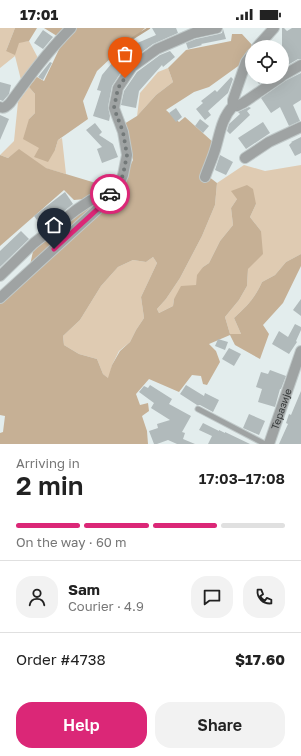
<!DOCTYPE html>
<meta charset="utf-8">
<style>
body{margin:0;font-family:"Golos Text",sans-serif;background:#f2f2f2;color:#222;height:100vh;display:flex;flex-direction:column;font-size:15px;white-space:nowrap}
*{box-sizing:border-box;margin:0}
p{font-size:13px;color:#767676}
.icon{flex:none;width:22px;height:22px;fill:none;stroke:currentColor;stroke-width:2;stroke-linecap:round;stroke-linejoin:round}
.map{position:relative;height:416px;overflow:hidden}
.side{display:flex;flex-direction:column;background:#fff;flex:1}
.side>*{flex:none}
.tools{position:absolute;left:245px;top:12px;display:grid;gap:8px}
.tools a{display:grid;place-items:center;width:44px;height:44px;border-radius:50%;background:#fff;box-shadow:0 4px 16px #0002;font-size:20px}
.pin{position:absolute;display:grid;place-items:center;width:34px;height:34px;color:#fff;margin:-41px -17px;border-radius:50% 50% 50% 0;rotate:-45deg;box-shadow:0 0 4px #0007}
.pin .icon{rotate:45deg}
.courier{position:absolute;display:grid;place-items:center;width:40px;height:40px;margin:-20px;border:3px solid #db2777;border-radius:50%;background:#fff;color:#222;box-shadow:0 1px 5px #0007}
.overview em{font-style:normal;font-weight:600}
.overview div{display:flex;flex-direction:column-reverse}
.overview{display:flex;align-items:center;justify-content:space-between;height:68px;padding:0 16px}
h1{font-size:26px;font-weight:600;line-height:30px}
.bar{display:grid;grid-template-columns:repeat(4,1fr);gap:6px 4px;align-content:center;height:48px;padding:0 16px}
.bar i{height:5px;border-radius:3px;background:#e0e0e0}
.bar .on{background:#db2777}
.bar p{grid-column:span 4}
.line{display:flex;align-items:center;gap:10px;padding:0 16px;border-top:1px solid #e0e0e0}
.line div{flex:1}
.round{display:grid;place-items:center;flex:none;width:42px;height:42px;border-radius:16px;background:#f2f2f2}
.button{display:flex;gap:8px;margin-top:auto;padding:8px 16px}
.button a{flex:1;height:46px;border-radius:16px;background:#db2777;color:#fff;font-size:16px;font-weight:600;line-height:46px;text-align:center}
.button a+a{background:#f2f2f2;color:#222}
.status{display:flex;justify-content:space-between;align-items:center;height:28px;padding:0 20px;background:#fff;direction:ltr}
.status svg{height:11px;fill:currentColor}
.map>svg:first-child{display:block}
.green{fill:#dfcbb2}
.forest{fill:#c6b095;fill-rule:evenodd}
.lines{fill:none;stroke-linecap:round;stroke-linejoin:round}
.stream{stroke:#b9a388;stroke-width:2.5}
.building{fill:#b1babb}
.service-casing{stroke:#c0c9c9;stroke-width:7}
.minor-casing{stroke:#c0c9c9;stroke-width:12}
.tertiary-casing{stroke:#c0c9c9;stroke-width:12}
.service{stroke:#9fa3a3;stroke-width:5}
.minor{stroke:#9fa3a3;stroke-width:10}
.tertiary{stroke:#9fa3a3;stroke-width:10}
.done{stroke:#737979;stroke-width:4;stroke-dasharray:0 7.2}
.route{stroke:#db2777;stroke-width:5}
.labels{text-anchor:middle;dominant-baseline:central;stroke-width:3.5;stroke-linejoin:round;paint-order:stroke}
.street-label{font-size:10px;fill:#363a3a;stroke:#e3eded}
</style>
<div class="status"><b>17:01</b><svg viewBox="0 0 49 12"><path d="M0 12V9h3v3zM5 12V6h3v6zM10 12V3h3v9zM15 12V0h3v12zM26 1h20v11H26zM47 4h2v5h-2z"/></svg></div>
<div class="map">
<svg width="301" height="416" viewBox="0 0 301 416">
<rect width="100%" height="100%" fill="#e3eded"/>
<g class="green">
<polygon points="0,0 15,0 6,23 19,14 29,13 38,30 31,40 37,49 29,59 35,66 35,85 29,91 55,122 58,112 62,110 66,146 45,140 19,122 8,130 0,127 14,113 18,74 29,59 21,52 15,28 0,40"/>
<polygon points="168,40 173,54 156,67 137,88 140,65 158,44"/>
<path d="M244,137L265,143L301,137V226L286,234L275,247L262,254C255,270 247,278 234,290L241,306H230L225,289L239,272L247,258L248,241L261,203L250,189L256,176L237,171L231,180L233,197L220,213L209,235L203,239L196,257L174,271L173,278L159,285L157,281L166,271L180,250L202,208L215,177L217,155Z"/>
<polygon points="153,229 157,235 141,269 144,290 136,302 130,314 119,323 112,337 109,351 103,346 97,331 79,326 64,317 63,308 80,292 101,258 118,239 133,232 146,234"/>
</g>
<g class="forest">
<polygon points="15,0 37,0 29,13 19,15 15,27 6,23"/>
<polygon points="44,0 145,0 121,23 112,29 97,43 83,73 88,91 58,112 55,122 48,134 34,129 39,120 23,111 29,91 35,85 35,66 29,59 37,49 44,53 63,13 57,8"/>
<path d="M232,6H242L253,18L241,36L209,59L194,64L166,82L179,94L185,89L214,115L204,145L217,155L215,177L202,208L180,250L166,271L157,281L159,285L173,278L174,271L181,258L196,257L197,247L203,239L209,235L220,213L233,197L231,180L237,171L231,163L247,157L253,161L256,176L250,189L261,203L263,226L248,241L247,258L239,272L225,289L230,306H241L234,290C247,278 255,270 262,254L275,247L286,234L301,226V238L283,275L263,297L269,306L260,331L235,317L230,307L209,316L216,323L220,334L207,357L203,356L201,348L192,347L179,364L149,351L136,366L140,377L148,375L149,383L142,388L147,403L148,416H0V405L3,404L5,388L0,387V275L13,262L30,237L34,219L85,171L74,172L64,162L0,218V127L8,130L19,121L46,140L109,159L120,158L133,132L124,96L137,88L156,67L173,54L168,40L186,22L231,13ZM153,229L157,235L141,269L144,290L136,302L130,314L120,323L112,337L108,350L103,346L97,331L79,326L64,317L63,308L80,292L101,258L118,239L133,232L146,234Z"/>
</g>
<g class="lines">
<polyline class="stream" points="122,17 149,0"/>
</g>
<g class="building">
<polygon points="152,0 176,0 178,5 153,16 127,35 112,58 108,79 110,88 109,93 93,88 101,63 97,62 102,47 117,29 119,31 129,22 127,19 134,14 135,16 156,7"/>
<polygon points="282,0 284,0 287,3 292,0 301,0 301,31 298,31 286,38 282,32"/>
<polygon points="223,1 226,11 201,16 202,17 188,21 186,15 196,11 219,6 222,5"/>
<polygon points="43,2 53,9 43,21 34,15"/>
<polygon points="170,23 175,29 163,39 162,37 139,63 136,80 121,77 124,63 137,44 160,27"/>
<polygon points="50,34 52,35 43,52 38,49"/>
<polygon points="301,45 301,72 293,77 300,93 289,98 280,79 271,85 261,70 285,53"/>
<polygon points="231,49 233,51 228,65 208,83 211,87 205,92 196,81 203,75 201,73 215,62 217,64"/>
<polygon points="254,49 269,49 259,56"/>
<polygon points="0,54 11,57 9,66 3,73 0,72"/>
<polygon points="249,79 251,80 247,83 250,87 230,106 227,103 229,96 240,86 238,84"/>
<polygon points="176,80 182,89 176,94 169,85"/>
<polygon points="0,87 9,91 0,112"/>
<polygon points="200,91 209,98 203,105 195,98"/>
<polygon points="263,94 270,105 246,121 238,110"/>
<polygon points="95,95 102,104 99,107 113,116 118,129 102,135 97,121 102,119 86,102"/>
<polygon points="301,109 301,125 295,128 289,117 292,114 291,114"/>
<polygon points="220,127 233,134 226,147 215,142"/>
<polygon points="65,164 73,176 43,200 34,188"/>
<polygon points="21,203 29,211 0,239 0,223"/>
<polygon points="301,271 301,288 293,282"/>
<polygon points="295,296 301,299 301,302 296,313 297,314 289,326 272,316 279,303 288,309"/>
<polygon points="218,311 228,314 225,322 215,318"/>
<polygon points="229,320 241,326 234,338 222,331"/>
<polygon points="270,342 286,348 281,361 280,361 275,379 258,374 262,361 256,359 261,344 268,346"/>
<polygon points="150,357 172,371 169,376 191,388 182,404 185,405 183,411 195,416 177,416 168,412 157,416 154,416 149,403 158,400 157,396 170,392 151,380 154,375 139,364 144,358 148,360"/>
<polygon points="186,357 204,368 205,365 219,372 213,384 200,377 197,377 180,366"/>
<polygon points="301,363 301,416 279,416 288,396 286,395 289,386 291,387"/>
<polygon points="249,386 265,393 259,407 243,400"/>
<polygon points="203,395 219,403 219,402 225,405 225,404 250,416 208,416 212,408 199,402"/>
</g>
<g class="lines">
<g class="service-casing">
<polyline id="service" points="198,381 265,416"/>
</g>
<g class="minor-casing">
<g id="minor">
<polyline points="257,19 274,0"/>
<polyline points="282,48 301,37"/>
<polyline points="233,78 237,78 243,75 281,49"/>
<path d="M0,79C4,81 7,78 10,75C29,49 48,23 71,0"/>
<polyline points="245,130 269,114 301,99"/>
<path d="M205,149C208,140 212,132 215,122C220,106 221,91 233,78V72L246,34L252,26"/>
<polyline points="0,248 34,215 76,182 91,172 111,165"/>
<polyline points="0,270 102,177 119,156 123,147 127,127 123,104 114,80 118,60 132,39 157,21 194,5 217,0"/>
</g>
</g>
<g class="tertiary-casing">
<g id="tertiary">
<path id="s1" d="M269,416L301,323"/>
</g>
</g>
<use href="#service" class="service"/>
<use href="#minor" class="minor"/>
<use href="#tertiary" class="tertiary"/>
</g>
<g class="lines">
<polyline class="done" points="110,166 119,156 123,147 127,127 123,104 114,80 118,60 125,50"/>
<polyline class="route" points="54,221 102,177 110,166"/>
</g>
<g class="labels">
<g class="street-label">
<text stroke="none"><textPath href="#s1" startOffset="37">Теразије</textPath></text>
</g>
</g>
</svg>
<div class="tools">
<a><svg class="icon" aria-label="locate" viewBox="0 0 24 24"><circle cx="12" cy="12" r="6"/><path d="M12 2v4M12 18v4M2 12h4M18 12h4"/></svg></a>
</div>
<div class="pin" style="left:125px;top:50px;background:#ea580c"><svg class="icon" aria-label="bag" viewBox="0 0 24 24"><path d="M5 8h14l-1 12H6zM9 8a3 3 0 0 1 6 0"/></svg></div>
<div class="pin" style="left:54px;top:221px;background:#1f2937"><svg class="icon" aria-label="home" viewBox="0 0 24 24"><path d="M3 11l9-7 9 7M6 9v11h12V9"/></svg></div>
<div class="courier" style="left:110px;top:166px"><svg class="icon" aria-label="car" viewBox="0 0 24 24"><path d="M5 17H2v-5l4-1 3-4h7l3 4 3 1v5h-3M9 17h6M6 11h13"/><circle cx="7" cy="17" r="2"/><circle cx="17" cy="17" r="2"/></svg></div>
</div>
<section class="side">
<div class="overview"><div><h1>2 min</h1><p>Arriving in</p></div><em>17:03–17:08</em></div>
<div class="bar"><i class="on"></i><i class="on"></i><i class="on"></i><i></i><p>On the way · 60 m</p></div>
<div class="line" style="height:72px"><a class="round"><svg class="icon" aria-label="person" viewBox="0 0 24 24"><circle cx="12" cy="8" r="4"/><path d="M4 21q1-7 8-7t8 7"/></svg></a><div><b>Sam</b><p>Courier · 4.9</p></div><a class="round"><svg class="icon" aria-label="chat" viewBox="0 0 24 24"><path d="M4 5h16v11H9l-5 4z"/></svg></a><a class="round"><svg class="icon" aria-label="phone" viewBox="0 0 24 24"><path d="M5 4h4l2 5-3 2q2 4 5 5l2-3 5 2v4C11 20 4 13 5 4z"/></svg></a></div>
<div class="line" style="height:52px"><div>Order #4738</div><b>$17.60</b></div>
<div class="button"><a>Help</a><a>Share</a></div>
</section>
